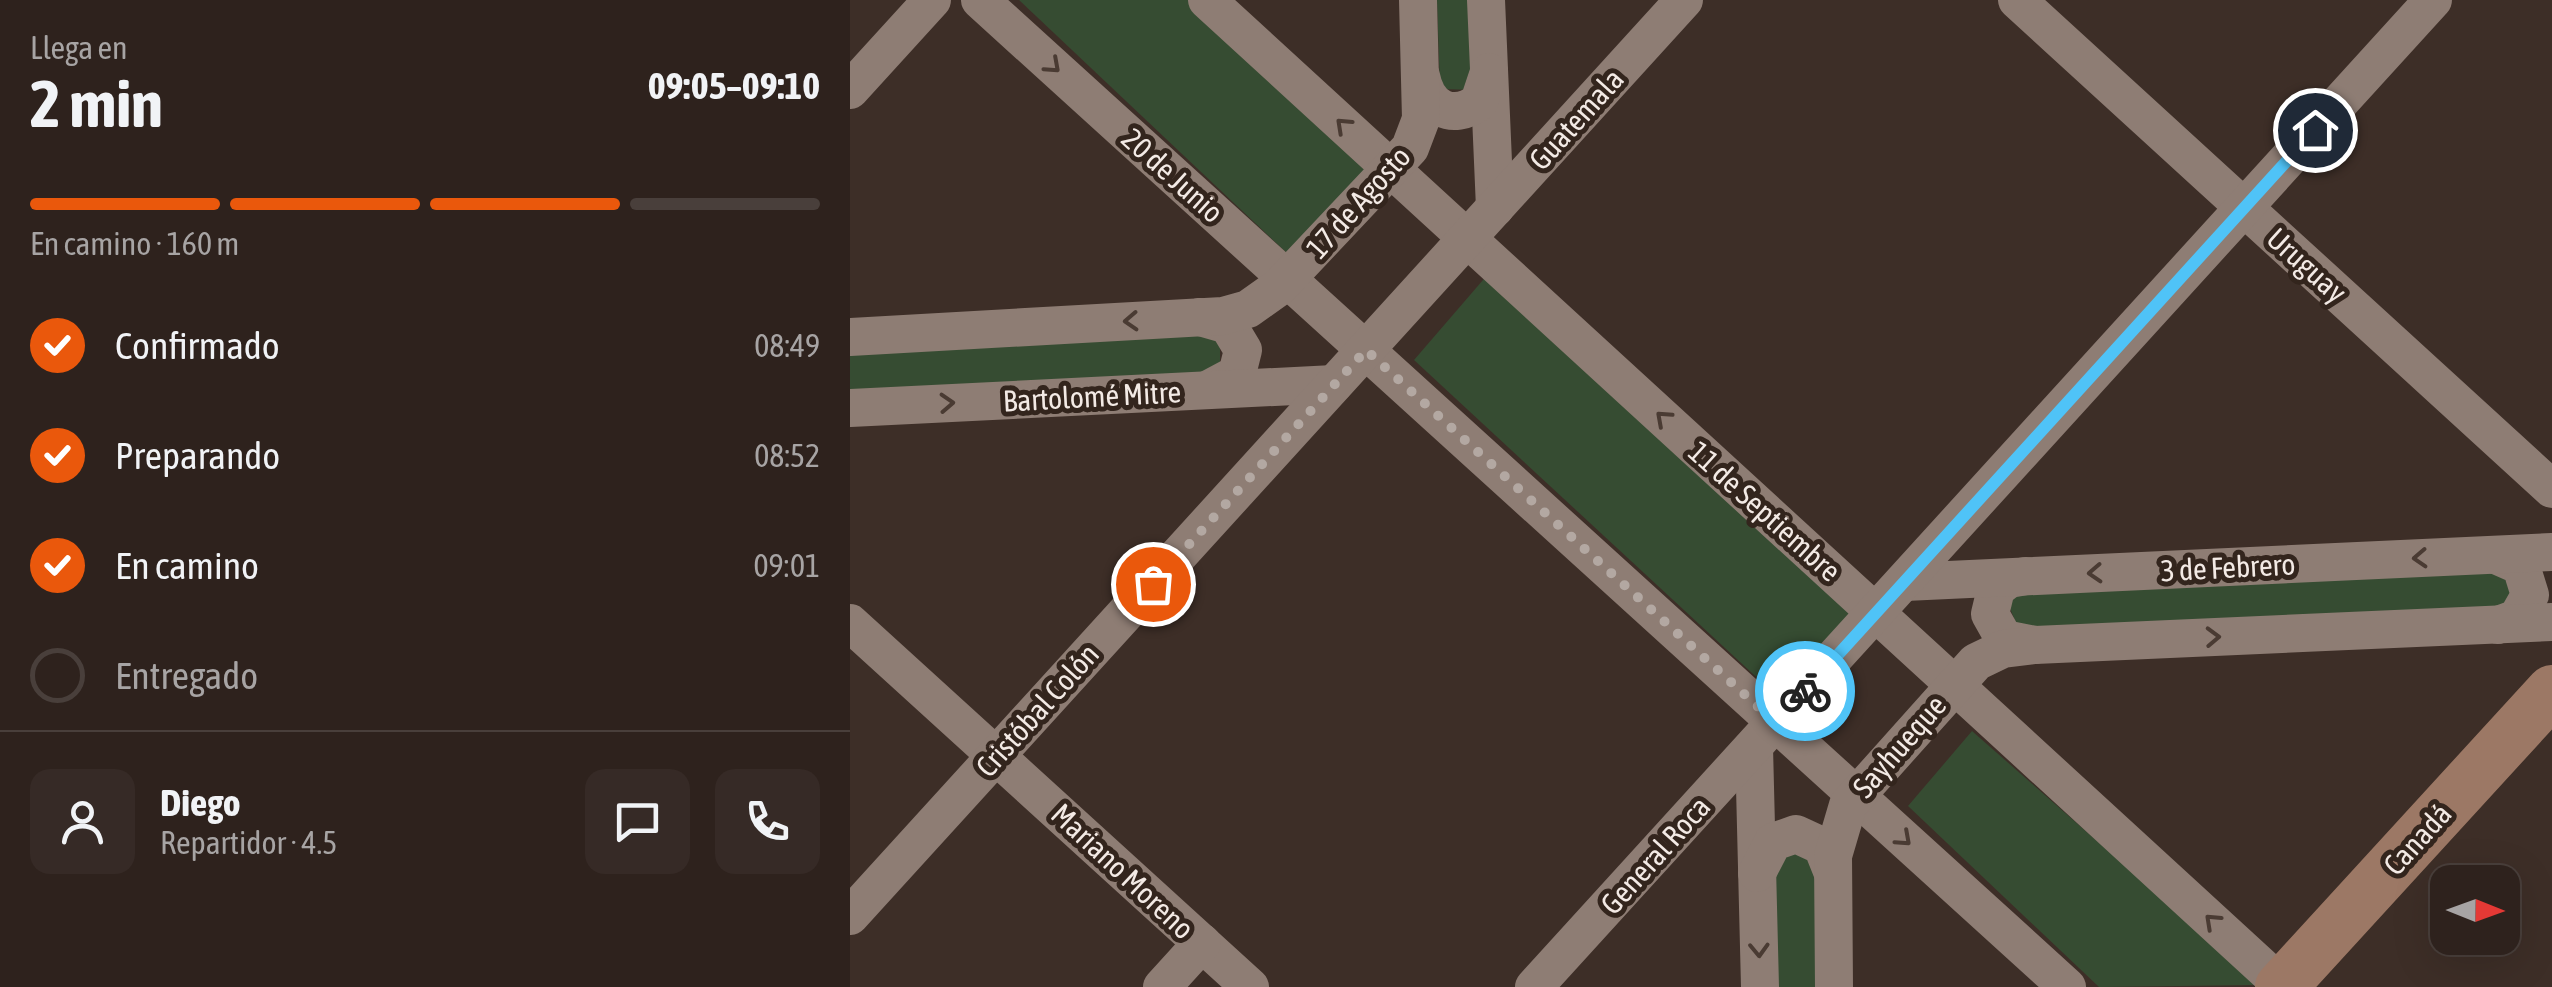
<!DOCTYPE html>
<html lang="es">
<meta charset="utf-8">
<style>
body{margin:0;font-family:"Asap Condensed",sans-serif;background:#362a26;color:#f1f3f6;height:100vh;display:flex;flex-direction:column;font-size:38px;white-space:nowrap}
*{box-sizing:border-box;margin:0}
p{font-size:32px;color:#a7a4a4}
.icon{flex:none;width:55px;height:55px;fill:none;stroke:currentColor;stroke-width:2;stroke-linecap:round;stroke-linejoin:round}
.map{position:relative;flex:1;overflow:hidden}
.side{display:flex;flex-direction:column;background:#2e221d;width:850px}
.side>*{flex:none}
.needle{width:65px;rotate:91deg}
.tools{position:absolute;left:1580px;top:865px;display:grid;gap:20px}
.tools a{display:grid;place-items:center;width:90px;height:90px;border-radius:20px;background:#2e221d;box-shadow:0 10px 40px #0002,0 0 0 2px #493f3b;font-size:50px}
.pin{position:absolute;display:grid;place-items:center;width:85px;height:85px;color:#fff;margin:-42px;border:5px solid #fff;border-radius:50%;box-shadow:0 2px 10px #0007}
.courier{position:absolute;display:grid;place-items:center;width:100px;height:100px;margin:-50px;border:8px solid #4fc3f7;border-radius:50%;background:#fff;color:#222;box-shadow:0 2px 12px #0007}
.headline em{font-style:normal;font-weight:700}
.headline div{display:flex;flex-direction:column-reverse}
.headline{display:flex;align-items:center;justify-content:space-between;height:170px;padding:0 30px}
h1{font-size:65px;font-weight:700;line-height:75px}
.bar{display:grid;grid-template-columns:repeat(4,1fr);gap:15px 10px;align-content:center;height:120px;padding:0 30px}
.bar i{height:12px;border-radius:8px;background:#493f3b}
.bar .on{background:#ea580c}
.bar p{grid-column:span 4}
.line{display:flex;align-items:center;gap:25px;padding:0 30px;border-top:2px solid #493f3b}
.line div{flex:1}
.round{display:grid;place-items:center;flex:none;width:105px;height:105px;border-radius:20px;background:#362a26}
ol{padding:0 30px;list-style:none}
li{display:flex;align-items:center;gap:30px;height:110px}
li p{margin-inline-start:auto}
li .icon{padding:10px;border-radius:50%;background:#ea580c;color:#fff;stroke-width:4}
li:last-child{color:#a7a4a4}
li i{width:55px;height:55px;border:5px solid #493f3b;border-radius:50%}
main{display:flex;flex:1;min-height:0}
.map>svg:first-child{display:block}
.green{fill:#364c32}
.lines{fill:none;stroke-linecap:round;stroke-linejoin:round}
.street{stroke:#8e7d74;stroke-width:38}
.secondary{stroke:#9c7865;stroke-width:52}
.oneway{stroke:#4a3b33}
.done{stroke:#b3a8a2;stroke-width:10;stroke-dasharray:0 18}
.route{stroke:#4fc3f7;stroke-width:12}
.labels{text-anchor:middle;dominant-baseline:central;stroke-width:10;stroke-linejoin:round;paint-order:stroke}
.street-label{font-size:30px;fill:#f3eae5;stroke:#33251d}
</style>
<main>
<section class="side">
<div class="headline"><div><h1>2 min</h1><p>Llega en</p></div><em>09:05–09:10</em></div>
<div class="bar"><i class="on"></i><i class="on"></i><i class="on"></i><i></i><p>En camino · 160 m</p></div>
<ol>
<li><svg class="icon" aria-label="check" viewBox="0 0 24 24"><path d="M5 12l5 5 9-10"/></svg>Confirmado<p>08:49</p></li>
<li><svg class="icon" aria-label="check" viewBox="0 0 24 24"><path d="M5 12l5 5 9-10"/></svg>Preparando<p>08:52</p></li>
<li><svg class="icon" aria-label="check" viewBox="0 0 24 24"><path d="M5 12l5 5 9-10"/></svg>En camino<p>09:01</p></li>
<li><i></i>Entregado</li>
</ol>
<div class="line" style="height:180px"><a class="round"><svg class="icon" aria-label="person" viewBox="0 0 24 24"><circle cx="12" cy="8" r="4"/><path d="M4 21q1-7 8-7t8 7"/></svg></a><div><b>Diego</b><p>Repartidor · 4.5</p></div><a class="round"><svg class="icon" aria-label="chat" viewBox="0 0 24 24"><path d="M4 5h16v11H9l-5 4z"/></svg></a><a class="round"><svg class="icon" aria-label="phone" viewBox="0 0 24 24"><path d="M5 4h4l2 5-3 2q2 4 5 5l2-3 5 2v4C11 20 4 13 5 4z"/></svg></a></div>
</section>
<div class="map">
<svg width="1702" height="987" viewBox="0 0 1702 987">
<rect width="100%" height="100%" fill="#3d2e27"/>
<g class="green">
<polygon points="169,0 340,0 531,169 441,257"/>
<polygon points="587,0 622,0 626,90 590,89"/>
<polygon points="639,273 1012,612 930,699 564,360"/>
<polygon points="370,330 370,375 0,392 0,344"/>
<polygon points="1650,563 1668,589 1650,614 1169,630 1159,606 1170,585"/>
<polygon points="1122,731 1411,985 1249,987 1058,806"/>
<polygon points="947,847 968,862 971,987 926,987 922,860"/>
</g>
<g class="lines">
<g class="street">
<polyline points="130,0 1217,987"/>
<polyline points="357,0 1434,987"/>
<polyline points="636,0 645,208"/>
<polyline points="1167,0 1702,489"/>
<path d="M571,76C577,107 601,122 629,102L639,72"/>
<polyline points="0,90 82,0"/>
<polyline points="350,317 378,325 393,350 387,374 357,390"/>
<polyline points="0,337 373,316 398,309 429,287 560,148 571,119 568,0"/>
<polyline points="0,408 484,384"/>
<polyline points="1646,555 1671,566 1680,595 1667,618 1648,625"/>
<polyline points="1176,576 1159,579 1146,589 1140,614 1154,639 1185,645"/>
<polyline points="1055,582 1702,552"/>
<polyline points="0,623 400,987"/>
<polyline points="904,747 910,987"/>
<polyline points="907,873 923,842 946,834 972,846 982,871"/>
<polyline points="0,916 834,0"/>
<polyline points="312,987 352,943"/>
<polyline points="684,987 1583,0"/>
<polyline points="984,987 983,856 998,805 1126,662 1153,649 1185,645 1702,622"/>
</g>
<polyline class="secondary" points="1431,987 1702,691"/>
</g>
<defs><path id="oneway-chevron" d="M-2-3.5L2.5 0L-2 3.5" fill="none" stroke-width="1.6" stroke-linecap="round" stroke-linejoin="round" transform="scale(2.5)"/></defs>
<g class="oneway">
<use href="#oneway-chevron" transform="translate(203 66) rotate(42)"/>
<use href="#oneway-chevron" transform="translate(493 125) rotate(-137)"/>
<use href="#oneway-chevron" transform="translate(281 321) rotate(177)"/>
<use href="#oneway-chevron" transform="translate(97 403) rotate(-3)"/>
<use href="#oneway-chevron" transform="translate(813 418) rotate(-138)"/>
<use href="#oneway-chevron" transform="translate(1570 558) rotate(177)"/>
<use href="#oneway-chevron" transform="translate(1245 573) rotate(177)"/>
<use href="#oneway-chevron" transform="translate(1363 637) rotate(-2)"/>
<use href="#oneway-chevron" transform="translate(1054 839) rotate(42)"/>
<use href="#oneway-chevron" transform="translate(1362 921) rotate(-137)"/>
<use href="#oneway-chevron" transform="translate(909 950) rotate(88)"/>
</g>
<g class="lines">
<polyline class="done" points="303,584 516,350 926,723 955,691"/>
<polyline class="route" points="955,691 1465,130"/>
</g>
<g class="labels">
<g class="street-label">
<text transform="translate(726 119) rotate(-48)">Guatemala</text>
<text transform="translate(323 175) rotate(42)">20 de Junio</text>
<text transform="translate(508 202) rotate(-48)">17 de Agosto</text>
<text transform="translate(1457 265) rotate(42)">Uruguay</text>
<text transform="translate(242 396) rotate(-3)">Bartolomé Mitre</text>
<text transform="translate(915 511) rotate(42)">11 de Septiembre</text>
<text transform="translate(1378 567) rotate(-3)">3 de Febrero</text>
<text transform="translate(187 710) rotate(-48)">Cristóbal Colón</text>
<text transform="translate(1049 746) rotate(-49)">Sayhueque</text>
<text transform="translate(1567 839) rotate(-48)">Canadá</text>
<text transform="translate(805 855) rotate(-48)">General Roca</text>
<text transform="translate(273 871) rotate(43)">Mariano Moreno</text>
</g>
</g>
</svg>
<div class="tools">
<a><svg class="needle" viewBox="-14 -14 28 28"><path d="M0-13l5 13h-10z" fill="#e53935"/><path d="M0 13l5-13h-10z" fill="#a7a4a4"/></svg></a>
</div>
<div class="pin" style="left:303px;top:584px;background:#ea580c"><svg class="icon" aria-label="bag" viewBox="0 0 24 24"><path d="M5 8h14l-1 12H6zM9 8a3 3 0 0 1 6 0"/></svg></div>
<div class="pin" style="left:1465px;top:130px;background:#1f2937"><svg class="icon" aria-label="home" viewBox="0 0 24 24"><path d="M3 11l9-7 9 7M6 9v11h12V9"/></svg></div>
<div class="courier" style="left:955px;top:691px"><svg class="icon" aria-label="bike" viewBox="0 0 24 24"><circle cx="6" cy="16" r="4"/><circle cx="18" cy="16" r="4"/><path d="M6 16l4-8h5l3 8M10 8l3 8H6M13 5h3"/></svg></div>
</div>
</main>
